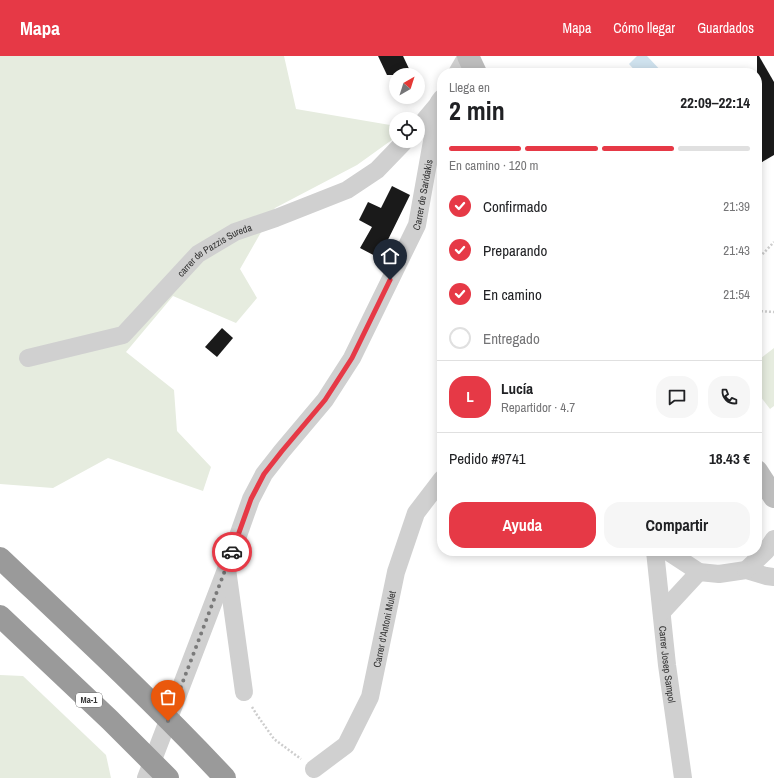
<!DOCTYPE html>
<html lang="es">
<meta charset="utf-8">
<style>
body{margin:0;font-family:"Archivo Narrow",sans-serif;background:#f6f6f6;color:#202124;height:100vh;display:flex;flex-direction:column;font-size:15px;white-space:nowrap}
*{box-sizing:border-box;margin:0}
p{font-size:13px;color:#757577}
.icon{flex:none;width:22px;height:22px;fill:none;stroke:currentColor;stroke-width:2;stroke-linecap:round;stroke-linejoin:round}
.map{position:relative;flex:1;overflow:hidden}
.side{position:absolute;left:437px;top:12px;width:325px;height:488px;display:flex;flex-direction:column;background:#fff;border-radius:16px;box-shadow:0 2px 10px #0003}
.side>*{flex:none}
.needle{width:26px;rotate:39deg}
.buttons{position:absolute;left:389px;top:12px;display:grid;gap:8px}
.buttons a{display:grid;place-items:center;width:36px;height:36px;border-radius:50%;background:#fff;box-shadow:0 2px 10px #0003;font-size:20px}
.pin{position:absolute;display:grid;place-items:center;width:34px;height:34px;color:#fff;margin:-41px -17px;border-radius:50% 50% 50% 0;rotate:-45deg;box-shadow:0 0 4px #0007}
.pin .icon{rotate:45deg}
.courier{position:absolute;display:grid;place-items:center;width:40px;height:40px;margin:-20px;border:3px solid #e63946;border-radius:50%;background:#fff;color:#222;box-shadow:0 1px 5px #0007}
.overview em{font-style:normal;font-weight:700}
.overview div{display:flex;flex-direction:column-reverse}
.overview{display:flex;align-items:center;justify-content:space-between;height:68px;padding:0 12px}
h1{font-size:26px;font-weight:700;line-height:30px}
.bar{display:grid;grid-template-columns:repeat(4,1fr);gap:6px 4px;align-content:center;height:48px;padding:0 12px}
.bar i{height:5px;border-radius:3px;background:#e0e0e0}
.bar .selected{background:#e63946}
.bar p{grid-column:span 4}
.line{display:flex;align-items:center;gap:10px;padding:0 12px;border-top:1px solid #e0e0e0}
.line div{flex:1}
.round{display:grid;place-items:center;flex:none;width:42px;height:42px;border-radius:16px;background:#f6f6f6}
ol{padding:0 12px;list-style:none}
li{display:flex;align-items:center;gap:12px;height:44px}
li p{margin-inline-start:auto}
li .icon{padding:4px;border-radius:50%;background:#e63946;color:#fff;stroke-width:4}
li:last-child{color:#757577}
li i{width:22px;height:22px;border:2px solid #e0e0e0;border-radius:50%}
.action{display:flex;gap:8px;margin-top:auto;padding:8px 12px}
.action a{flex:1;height:46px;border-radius:16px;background:#e63946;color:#fff;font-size:16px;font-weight:700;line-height:46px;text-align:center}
.action a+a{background:#f6f6f6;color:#202124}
header{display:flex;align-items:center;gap:24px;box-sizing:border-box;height:56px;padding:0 20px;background:#e63946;color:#fff}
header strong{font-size:19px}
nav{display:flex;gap:22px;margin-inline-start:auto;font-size:14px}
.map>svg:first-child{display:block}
.green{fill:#e6ecdf}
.water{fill:#cfe2ee}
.building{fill:#1a1a1a}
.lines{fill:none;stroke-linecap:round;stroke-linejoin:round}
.path{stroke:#cdcdcd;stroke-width:2.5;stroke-dasharray:2 2;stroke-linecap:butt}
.street{stroke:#d0d0d0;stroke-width:18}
.secondary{stroke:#bdbdbd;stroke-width:22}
.highway{stroke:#9a9a9a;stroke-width:22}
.done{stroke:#7a7a7a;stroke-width:4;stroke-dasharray:0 7.2}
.route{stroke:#e63946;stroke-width:5}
.labels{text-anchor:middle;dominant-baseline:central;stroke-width:4;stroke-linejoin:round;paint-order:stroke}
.shield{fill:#fff;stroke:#707070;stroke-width:1}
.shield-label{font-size:9px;font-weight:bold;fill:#333}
.street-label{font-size:10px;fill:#333;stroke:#fff}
</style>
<header>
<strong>Mapa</strong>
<nav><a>Mapa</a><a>Cómo llegar</a><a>Guardados</a></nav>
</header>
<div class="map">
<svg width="774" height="722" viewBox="0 0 774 722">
<rect width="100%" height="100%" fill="#fff"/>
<g class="green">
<polygon points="0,0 284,0 296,53 396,70 396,81 357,109 275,152 240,213 257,242 236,267 173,240 126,296 174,334 177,375 211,411 203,435 108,402 53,432 0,428"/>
<polygon points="774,292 774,350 770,353 757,336 757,305"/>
<polygon points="0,619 23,620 106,699 111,722 0,722"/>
</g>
<polygon class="water" points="637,0 647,0 663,17 637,17 629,8"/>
<g class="building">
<polygon points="378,0 403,0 412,19 387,19"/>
<polygon points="757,0 759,0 774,26 774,99 757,109"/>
<polygon points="392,130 410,139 379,202 360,192 372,171 359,164 368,146 381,152"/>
<polygon points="222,272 233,282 217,301 205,291"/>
</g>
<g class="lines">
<g class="path">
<polyline points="757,204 774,186"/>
<polyline points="757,255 774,256"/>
<polyline points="252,651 257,659 274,683 301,703"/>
</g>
<g class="street">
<polyline points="457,17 467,0"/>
<polyline points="418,72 439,47"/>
<path id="s1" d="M28,302L123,279L198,198L235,176L276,162L347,134L377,114L405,85"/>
<path id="s2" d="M655,495L667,609L683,722"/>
<polyline points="667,495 699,516 719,518 746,514 766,520 774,521"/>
<polyline points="227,513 244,636"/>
<polyline points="746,514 766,495 774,483"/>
<polyline points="662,556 699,516"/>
<path id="s3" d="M314,713L346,689L370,641L396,516L416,457L442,423"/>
<path id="s4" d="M146,722L227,511L251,443L264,418L282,395L325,344L352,302L417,169L439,46L442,42"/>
</g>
<g class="secondary">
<polyline points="468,0 476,17"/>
<polyline points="757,415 774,441"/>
</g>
<g class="highway">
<path d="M0,502C76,574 153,645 225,722"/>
<polyline points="0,560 110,664 168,722"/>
</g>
</g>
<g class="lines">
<polyline class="done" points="168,665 232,496"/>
<polyline class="route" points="232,496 251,443 264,418 282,395 325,344 352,302 390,224"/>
</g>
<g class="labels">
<rect class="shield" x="76" y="637" width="26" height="14" rx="3"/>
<g class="shield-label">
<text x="89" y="644">Ma-1</text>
</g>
<g class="street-label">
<text stroke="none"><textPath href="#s4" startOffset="651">Carrer de Saridakis</textPath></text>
<text stroke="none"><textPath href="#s1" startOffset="224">carrer de Pazzis Sureda</textPath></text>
<text stroke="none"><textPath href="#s3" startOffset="163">Carrer d'Antoni Mulet</textPath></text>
<text stroke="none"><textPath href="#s2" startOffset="114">Carrer Josep Sampol</textPath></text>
</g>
</g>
</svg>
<div class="buttons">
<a><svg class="needle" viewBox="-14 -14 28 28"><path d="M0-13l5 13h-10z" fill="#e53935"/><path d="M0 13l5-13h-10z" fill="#757577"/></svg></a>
<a><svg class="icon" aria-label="locate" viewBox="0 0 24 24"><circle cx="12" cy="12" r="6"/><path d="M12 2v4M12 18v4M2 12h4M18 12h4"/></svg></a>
</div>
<div class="pin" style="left:168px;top:665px;background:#ea580c"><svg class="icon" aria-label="bag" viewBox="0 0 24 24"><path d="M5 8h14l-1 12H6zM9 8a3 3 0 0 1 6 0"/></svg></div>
<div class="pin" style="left:390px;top:224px;background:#1f2937"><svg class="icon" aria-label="home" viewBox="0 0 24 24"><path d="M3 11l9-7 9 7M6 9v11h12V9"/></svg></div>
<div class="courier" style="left:232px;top:496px"><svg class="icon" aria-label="car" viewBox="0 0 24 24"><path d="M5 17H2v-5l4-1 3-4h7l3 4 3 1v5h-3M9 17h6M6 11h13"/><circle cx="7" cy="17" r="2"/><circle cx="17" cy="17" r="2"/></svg></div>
<section class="side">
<div class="overview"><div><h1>2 min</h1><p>Llega en</p></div><em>22:09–22:14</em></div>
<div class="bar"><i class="selected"></i><i class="selected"></i><i class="selected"></i><i></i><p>En camino · 120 m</p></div>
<ol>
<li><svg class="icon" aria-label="check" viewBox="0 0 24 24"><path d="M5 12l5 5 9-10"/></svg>Confirmado<p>21:39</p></li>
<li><svg class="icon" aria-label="check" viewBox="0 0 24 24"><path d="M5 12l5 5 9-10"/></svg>Preparando<p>21:43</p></li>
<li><svg class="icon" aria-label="check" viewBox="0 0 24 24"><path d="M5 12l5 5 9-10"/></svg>En camino<p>21:54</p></li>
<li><i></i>Entregado</li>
</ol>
<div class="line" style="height:72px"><b class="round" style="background:#e63946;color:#fff">L</b><div><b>Lucía</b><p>Repartidor · 4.7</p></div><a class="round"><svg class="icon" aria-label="chat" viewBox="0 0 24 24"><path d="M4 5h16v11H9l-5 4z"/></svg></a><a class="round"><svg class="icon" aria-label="phone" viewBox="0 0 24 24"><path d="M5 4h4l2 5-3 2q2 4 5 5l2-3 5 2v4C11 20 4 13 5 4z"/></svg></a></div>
<div class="line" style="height:52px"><div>Pedido #9741</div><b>18.43 €</b></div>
<div class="action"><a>Ayuda</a><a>Compartir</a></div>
</section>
</div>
